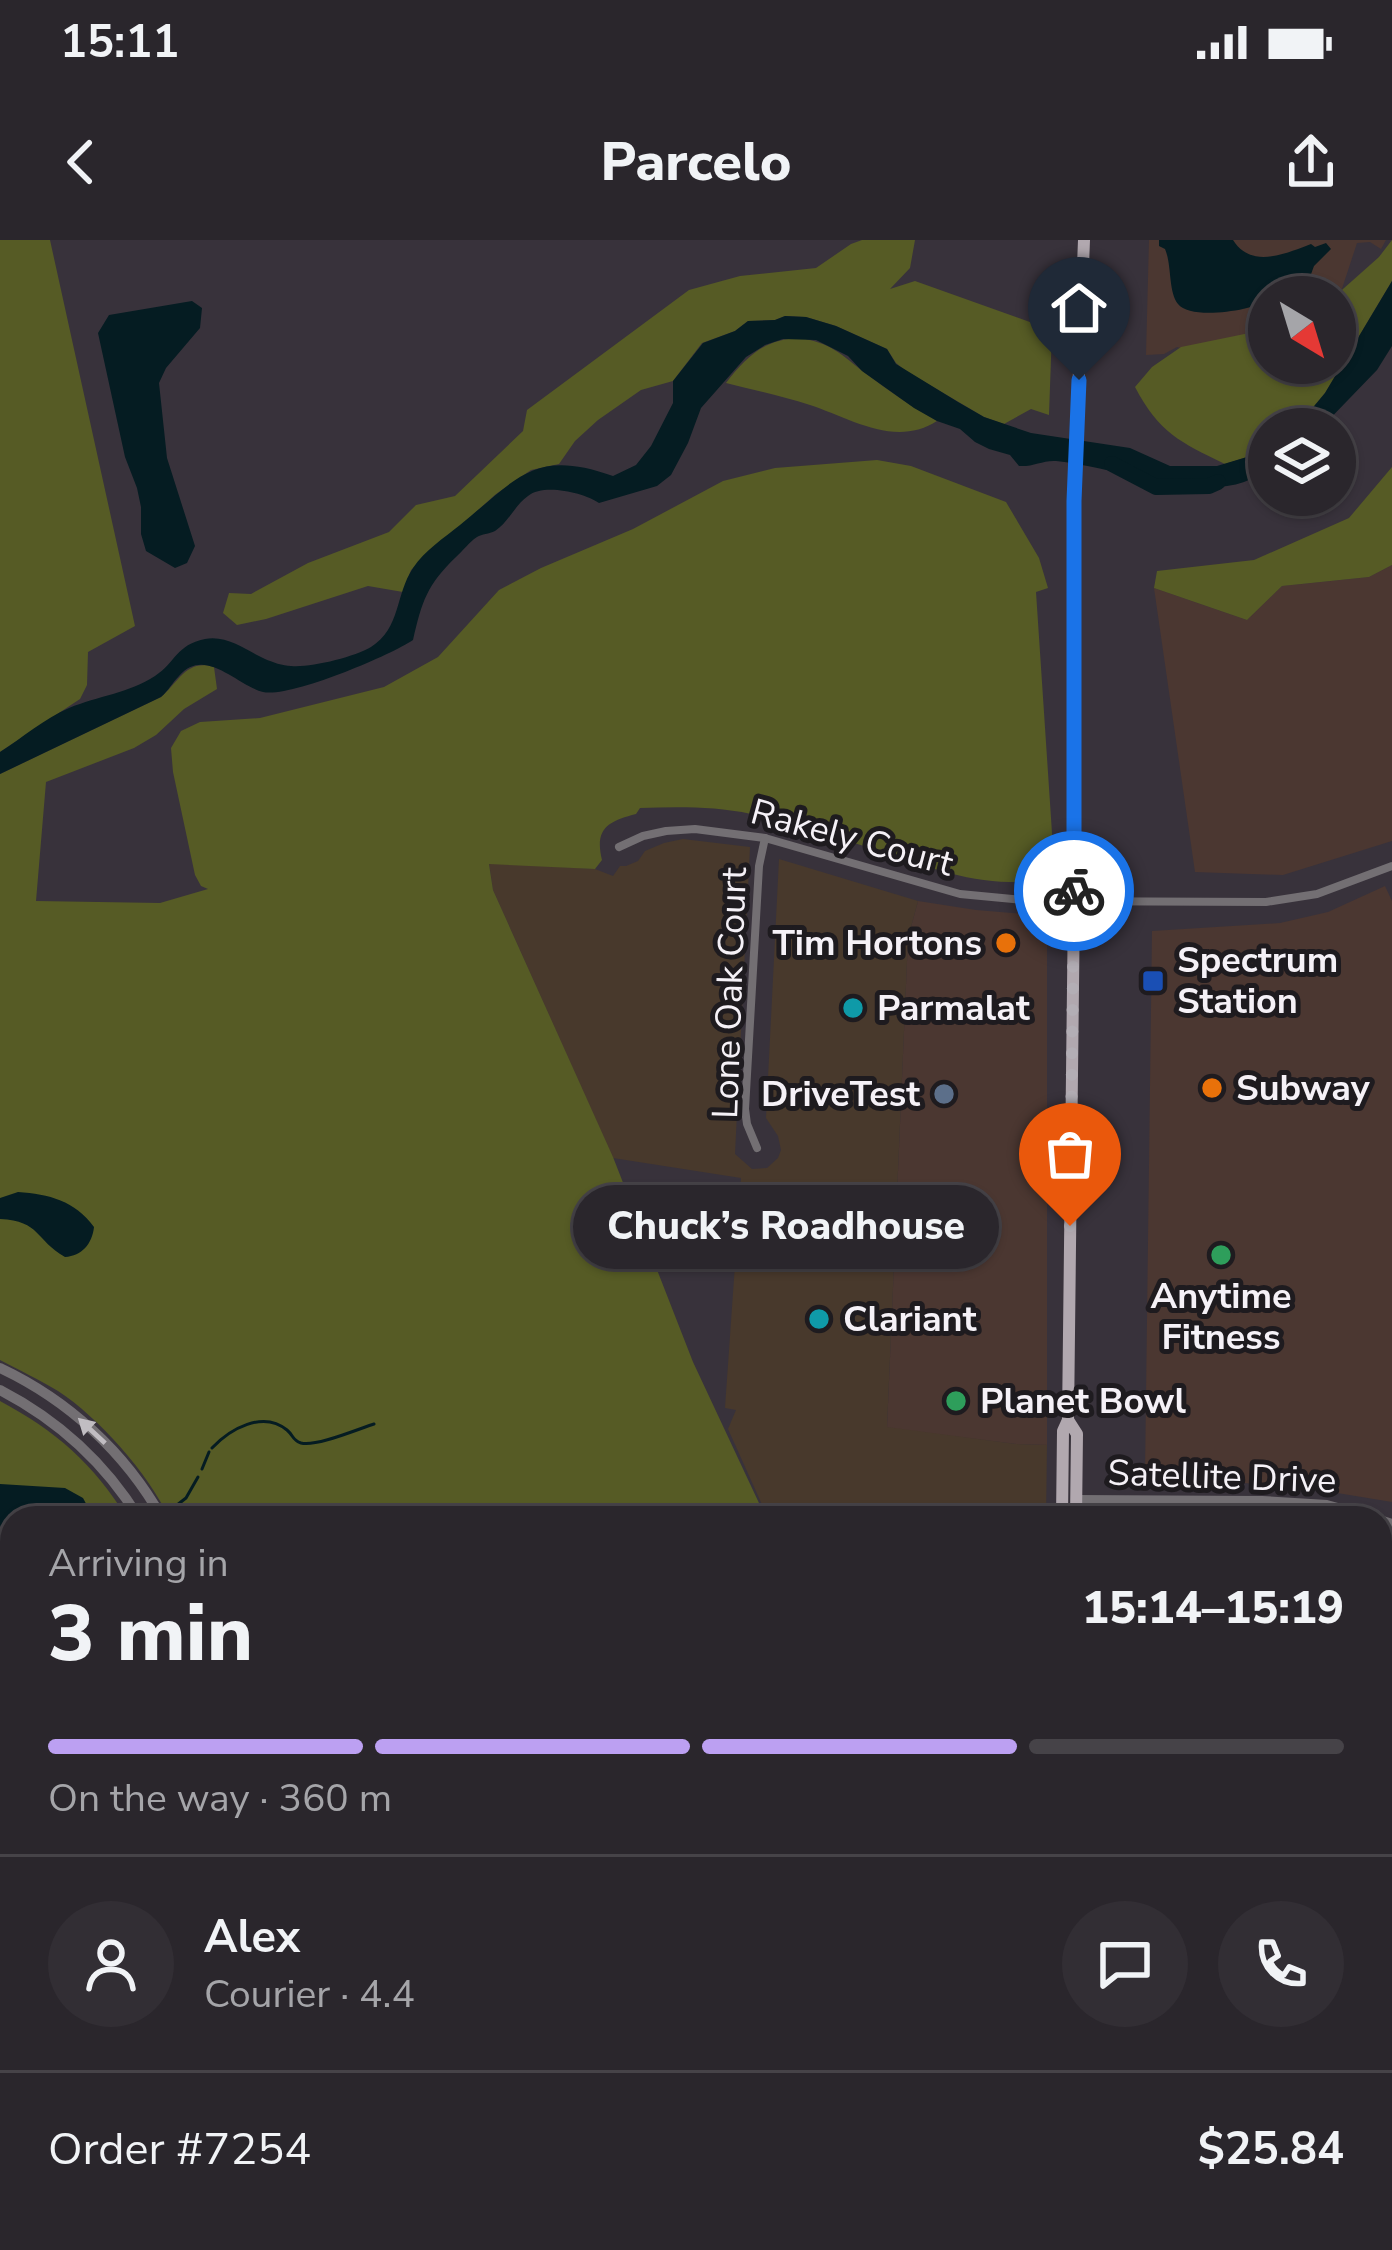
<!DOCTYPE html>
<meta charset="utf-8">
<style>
body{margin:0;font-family:"Nunito Sans",sans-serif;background:#322e34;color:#f1f3f6;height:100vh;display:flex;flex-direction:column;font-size:45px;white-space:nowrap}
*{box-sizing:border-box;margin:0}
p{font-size:39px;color:#a5a5a9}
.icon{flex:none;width:66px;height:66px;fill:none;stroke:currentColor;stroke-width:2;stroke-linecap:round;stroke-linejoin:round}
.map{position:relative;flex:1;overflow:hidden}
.side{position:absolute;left:0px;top:1266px;width:1392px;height:744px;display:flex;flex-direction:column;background:#2a262c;border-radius:36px 36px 0 0;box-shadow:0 3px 9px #0004,0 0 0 3px #464348}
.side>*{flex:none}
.needle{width:78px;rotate:142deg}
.buttons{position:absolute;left:1248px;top:36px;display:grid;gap:24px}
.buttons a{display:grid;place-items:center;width:108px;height:108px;border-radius:50%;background:#2a262c;box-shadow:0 3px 9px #0004,0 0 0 3px #464348;font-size:60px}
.pin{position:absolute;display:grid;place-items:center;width:102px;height:102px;color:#fff;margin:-123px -51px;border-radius:50% 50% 50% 0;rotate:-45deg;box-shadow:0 0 12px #0007}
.pin .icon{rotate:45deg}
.courier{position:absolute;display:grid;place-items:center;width:120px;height:120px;margin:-60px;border:9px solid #1a73e8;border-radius:50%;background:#fff;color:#222;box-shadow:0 3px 15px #0007}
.bubble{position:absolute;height:84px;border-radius:42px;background:#2a262c;box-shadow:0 3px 9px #0004,0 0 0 3px #464348;font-size:39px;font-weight:800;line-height:84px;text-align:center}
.overview em{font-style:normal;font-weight:800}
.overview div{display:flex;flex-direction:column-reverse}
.overview{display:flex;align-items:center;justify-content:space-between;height:204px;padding:0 48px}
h1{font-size:78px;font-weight:800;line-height:90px}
.bar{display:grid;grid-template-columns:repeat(4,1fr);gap:18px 12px;align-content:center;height:144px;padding:0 48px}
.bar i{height:15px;border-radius:9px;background:#464348}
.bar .on{background:#bca0f2}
.bar p{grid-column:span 4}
.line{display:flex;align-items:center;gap:30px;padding:0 48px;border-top:3px solid #464348}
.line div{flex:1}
.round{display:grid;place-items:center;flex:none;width:126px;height:126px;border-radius:63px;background:#322e34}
.status{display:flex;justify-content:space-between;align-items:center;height:84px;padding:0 60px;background:#2a262c;direction:ltr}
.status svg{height:33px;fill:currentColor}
header{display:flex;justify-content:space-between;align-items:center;height:156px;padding:0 48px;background:#2a262c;font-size:54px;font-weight:800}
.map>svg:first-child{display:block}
.commercial{fill:#4b3731}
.industrial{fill:#48392c}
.green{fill:#565b25}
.water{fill:#051c22}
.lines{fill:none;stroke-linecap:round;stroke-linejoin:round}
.stream{stroke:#051c22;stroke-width:3}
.river{stroke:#051c22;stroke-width:16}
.minor{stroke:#736f73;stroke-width:8}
.tertiary{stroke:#736f73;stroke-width:10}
.primary{stroke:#b1a8af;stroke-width:12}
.oneway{fill:#c1bdc2}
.done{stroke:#b3aeb5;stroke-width:12;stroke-dasharray:0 21.6}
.route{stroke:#1a73e8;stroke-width:15}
.food-dot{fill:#e8710a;stroke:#1e1b1f;stroke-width:4.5}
.transit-dot{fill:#1a4fb4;stroke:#1e1b1f;stroke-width:4.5}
.culture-dot{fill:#0f9aa8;stroke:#1e1b1f;stroke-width:4.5}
.service-dot{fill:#5c6f8a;stroke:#1e1b1f;stroke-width:4.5}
.leisure-dot{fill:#2e9e5b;stroke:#1e1b1f;stroke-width:4.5}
.labels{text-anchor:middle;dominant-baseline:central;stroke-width:10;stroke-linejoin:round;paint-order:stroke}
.street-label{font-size:36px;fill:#f5f1f7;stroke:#1e1b1f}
.poi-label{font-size:36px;font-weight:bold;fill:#f5f1f7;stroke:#1e1b1f;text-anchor:start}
</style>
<div class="status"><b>15:11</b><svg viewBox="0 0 49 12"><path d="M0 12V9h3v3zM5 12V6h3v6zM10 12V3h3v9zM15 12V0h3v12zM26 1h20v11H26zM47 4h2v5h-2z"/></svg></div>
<header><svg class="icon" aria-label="back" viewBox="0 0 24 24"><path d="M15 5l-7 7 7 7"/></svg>Parcelo<svg class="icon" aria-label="share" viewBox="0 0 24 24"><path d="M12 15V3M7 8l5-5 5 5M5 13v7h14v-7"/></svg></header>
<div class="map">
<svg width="1392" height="2010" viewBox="0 0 1392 2010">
<rect width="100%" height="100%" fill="#38323b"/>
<g class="commercial">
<polygon points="1149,0 1386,0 1381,9 1370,2 1357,3 1335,70 1335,57 1269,57 1269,90 1194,112 1177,107 1164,114 1146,115"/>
<polygon points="1392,325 1392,601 1283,635 1195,632 1154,348 1247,380 1282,346 1369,337"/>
<polygon points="1385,646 1392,661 1392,1262 1301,1247 1145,1236 1152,691 1280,683 1328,672"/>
<polygon points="918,661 976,670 1047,676 1047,1205 1016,1204 887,1188 908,698"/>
<polygon points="1380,1303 1392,1306 1392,2010 1127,2010 1126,1998 1380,1998"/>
</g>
<polygon class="industrial" points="683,599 750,607 735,914 752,929 767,928 778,918 781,910 778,896 766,878 779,619 918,661 908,698 887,1187 1016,1204 1047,1205 1046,1278 768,1278 728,1189 736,1170 725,1168 741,938 613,918 493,650 489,623 595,629 613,636 620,626 626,626 638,621 645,611 664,603"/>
<g class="green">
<polygon points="0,0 50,0 135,386 88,412 87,445 80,459 0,512"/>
<polygon points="862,0 915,0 910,28 890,49 915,41 1052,90 1049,175 1031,169 1004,184 984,177 906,131 896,123 887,109 836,86 806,77 785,76 775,80 748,81 735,91 702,103 673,141 641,150 598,180 575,201 559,224 531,230 496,254 411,330 403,352 368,346 266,379 237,385 223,373 229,353 251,354 308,323 389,292 416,265 455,256 523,191 527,170 689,50 740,36 816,28 851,4"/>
<path d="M1392,0V41L1325,153L1310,171L1285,189H1269V201L1247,217L1225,224C1180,202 1159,193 1135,147L1152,127L1181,107L1269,89V123H1335L1334,57L1379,17Z"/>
<path d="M799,98C830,102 842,115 865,133C888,150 912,167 937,181C895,208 850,178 810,165C782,156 754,150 726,143C747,116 765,99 799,98Z"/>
<path d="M877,220L911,226L1006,262L1039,318L1048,348L1036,352L1054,623L1049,636C994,654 929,627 877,610C835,597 794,584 751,574C714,566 677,567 640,568L636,574C609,581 594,588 602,620L595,629L489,624L493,650L613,917L693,1122L766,1278H169C149,1234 98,1177 58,1151C40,1140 19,1130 0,1120V534L161,457C179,442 186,419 214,427L217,449L184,469L156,495L134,508L46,542L36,661L160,663L208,649L201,646L195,635L173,532L171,508L181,491L200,482L260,478L384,447L438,417L499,350L541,328L633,289L723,241L775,228Z"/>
<polygon points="1392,227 1392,325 1369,337 1282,346 1247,380 1154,348 1157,331 1254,320 1349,278"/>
<path d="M0,1161C56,1191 94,1224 127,1278H12V1998H291L303,2010H0Z"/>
<polygon points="343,1998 1024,1998 1024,2010 363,2010"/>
</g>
<g class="water">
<path d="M1159,0H1233C1251,29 1285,14 1311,4L1315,7L1326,3L1331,9L1314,26L1306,48L1293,54L1269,57V60C1254,70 1191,81 1178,64C1168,51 1172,25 1165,9L1159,6Z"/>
<polygon points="1392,41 1392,106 1377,130 1320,189 1285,189 1310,171 1325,153"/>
<polygon points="192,61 202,68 200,88 166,128 159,143 167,218 195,306 187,323 175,328 146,311 141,294 141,267 137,248 125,217 98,93 109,75"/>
<path d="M785,76L806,77L836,86L887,109L896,124L958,162L984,177L1031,193L1130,208L1170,226H1217L1247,217L1269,201V228C1261,232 1252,239 1244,242C1192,260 1111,226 1056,221C1043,220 1033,227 1019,226L1010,215L989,209L975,202L960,189L937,181L914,168L862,131L848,116L816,100L783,99L765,105L746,117L701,168L688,203L671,235L657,246L599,263C584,253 544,243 528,256C515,265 508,283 495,291C489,294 482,294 477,297C469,302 463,311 456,317C427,345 422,361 413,400C389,416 290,458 263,452C236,445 205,406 179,436C172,443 169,450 161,457L0,534V512C22,498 45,478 69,468C98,456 129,453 155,436C176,422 176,405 205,399C228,395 245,410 265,419C272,422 283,426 291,426C310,428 354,417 371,407C401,388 395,355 413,328C425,310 444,298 460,285C518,238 534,208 613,236L636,225L651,206L673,163V141L703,103L735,91L748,81L775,80Z"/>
<path d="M18,952C49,954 75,961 94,987C92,1004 82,1016 65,1017C35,1000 41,981 0,979V958Z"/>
<polygon points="0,1244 65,1248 83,1258 90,1271 99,1275 118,1278 12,1278 12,1317 0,1322"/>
<polygon points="0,1504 12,1508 12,1644 0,1646"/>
</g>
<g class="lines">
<g class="stream">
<path d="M212,1208C230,1189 263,1170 287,1190C294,1196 292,1200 301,1203C316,1207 358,1189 374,1184"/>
<polyline points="202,1229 209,1212"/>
<polyline points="177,1265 186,1258 198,1237"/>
</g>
<polyline class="river" points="1112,224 1156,247 1209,246 1218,242"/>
<g class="minor">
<polyline points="619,607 643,596 666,591 695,589 765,598 960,654 1033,661 1266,662 1317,654 1392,626"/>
<polyline points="757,908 747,884 745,869 759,626 765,598"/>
<polyline points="1076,1259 1262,1260 1327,1264 1378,1278"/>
<polyline points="1380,1279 1392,1283"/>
<polyline points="1380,1440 1382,1418 1392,1381"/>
<polyline points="1326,1998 1328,2010"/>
</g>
<g class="tertiary">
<path d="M0,1128C68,1160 125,1212 162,1278"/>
<path d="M0,1150C58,1180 105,1223 139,1278"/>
<polyline points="305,1998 317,2010"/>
<polyline points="335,1998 350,2010"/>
</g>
<g class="primary">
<polyline points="1068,1180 1077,1194 1076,1278"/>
<polyline points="1062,1278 1063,1191 1068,1180 1074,661 1074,261 1084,0"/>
<polyline points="1061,2010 1062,1998"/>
</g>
</g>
<defs><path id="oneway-solid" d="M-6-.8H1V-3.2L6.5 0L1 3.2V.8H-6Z" transform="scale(3)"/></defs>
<use class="oneway" href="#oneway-solid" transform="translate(92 1191) rotate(-137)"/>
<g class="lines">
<polyline class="done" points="1070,986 1074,651"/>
<polyline class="route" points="1074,651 1074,261 1079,140"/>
</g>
<g class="food-dot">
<circle cx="1006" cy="703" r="12"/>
<circle cx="1212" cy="848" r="12"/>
</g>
<rect class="transit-dot" x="1141" y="729" width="24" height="24" rx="6"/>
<g class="culture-dot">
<circle cx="853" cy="768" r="12"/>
<circle cx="819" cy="1079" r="12"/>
</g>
<circle class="service-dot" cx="944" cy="854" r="12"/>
<g class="leisure-dot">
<circle cx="1221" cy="1015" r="12"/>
<circle cx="956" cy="1161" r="12"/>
</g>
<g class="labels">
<g class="street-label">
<text transform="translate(852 598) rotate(15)">Rakely Court</text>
<text transform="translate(730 753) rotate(-88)">Lone Oak Court</text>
<text transform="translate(1222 1237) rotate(2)">Satellite Drive</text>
</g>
<g class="poi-label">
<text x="982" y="703" text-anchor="end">Tim Hortons</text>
<text x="1177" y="720">Spectrum<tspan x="1177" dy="41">Station</tspan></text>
<text x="877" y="768">Parmalat</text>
<text x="1236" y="848">Subway</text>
<text x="920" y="854" text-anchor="end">DriveTest</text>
<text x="1221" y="1056" text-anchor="middle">Anytime<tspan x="1221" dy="41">Fitness</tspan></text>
<text x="843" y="1079">Clariant</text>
<text x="980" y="1161">Planet Bowl</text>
</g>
</g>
</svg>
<div class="buttons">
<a><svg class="needle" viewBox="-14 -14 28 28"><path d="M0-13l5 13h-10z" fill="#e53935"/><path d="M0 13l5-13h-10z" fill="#a5a5a9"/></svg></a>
<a><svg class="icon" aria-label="layers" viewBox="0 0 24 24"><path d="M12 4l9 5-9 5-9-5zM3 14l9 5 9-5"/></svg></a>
</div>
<div class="pin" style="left:1070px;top:986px;background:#ea580c"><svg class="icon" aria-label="bag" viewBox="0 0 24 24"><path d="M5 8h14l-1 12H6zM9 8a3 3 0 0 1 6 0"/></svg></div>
<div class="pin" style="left:1079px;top:140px;background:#1f2937"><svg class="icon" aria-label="home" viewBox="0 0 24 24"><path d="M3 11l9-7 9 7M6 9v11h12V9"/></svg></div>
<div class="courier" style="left:1074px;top:651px"><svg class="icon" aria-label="bike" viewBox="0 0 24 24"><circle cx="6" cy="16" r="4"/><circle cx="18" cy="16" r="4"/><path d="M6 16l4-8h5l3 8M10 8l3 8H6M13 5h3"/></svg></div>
<div class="bubble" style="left:573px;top:945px;width:426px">Chuck’s Roadhouse</div>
<section class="side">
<div class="overview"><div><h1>3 min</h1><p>Arriving in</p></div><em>15:14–15:19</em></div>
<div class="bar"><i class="on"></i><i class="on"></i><i class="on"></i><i></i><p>On the way · 360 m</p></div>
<div class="line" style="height:216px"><a class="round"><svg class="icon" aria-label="person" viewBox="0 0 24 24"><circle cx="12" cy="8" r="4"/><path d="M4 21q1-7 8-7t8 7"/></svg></a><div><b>Alex</b><p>Courier · 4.4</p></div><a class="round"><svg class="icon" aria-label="chat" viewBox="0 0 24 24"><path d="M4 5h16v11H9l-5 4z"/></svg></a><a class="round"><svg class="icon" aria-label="phone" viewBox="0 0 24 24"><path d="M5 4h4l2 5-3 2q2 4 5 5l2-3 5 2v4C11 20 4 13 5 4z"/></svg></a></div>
<div class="line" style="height:156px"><div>Order #7254</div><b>$25.84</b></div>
</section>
</div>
